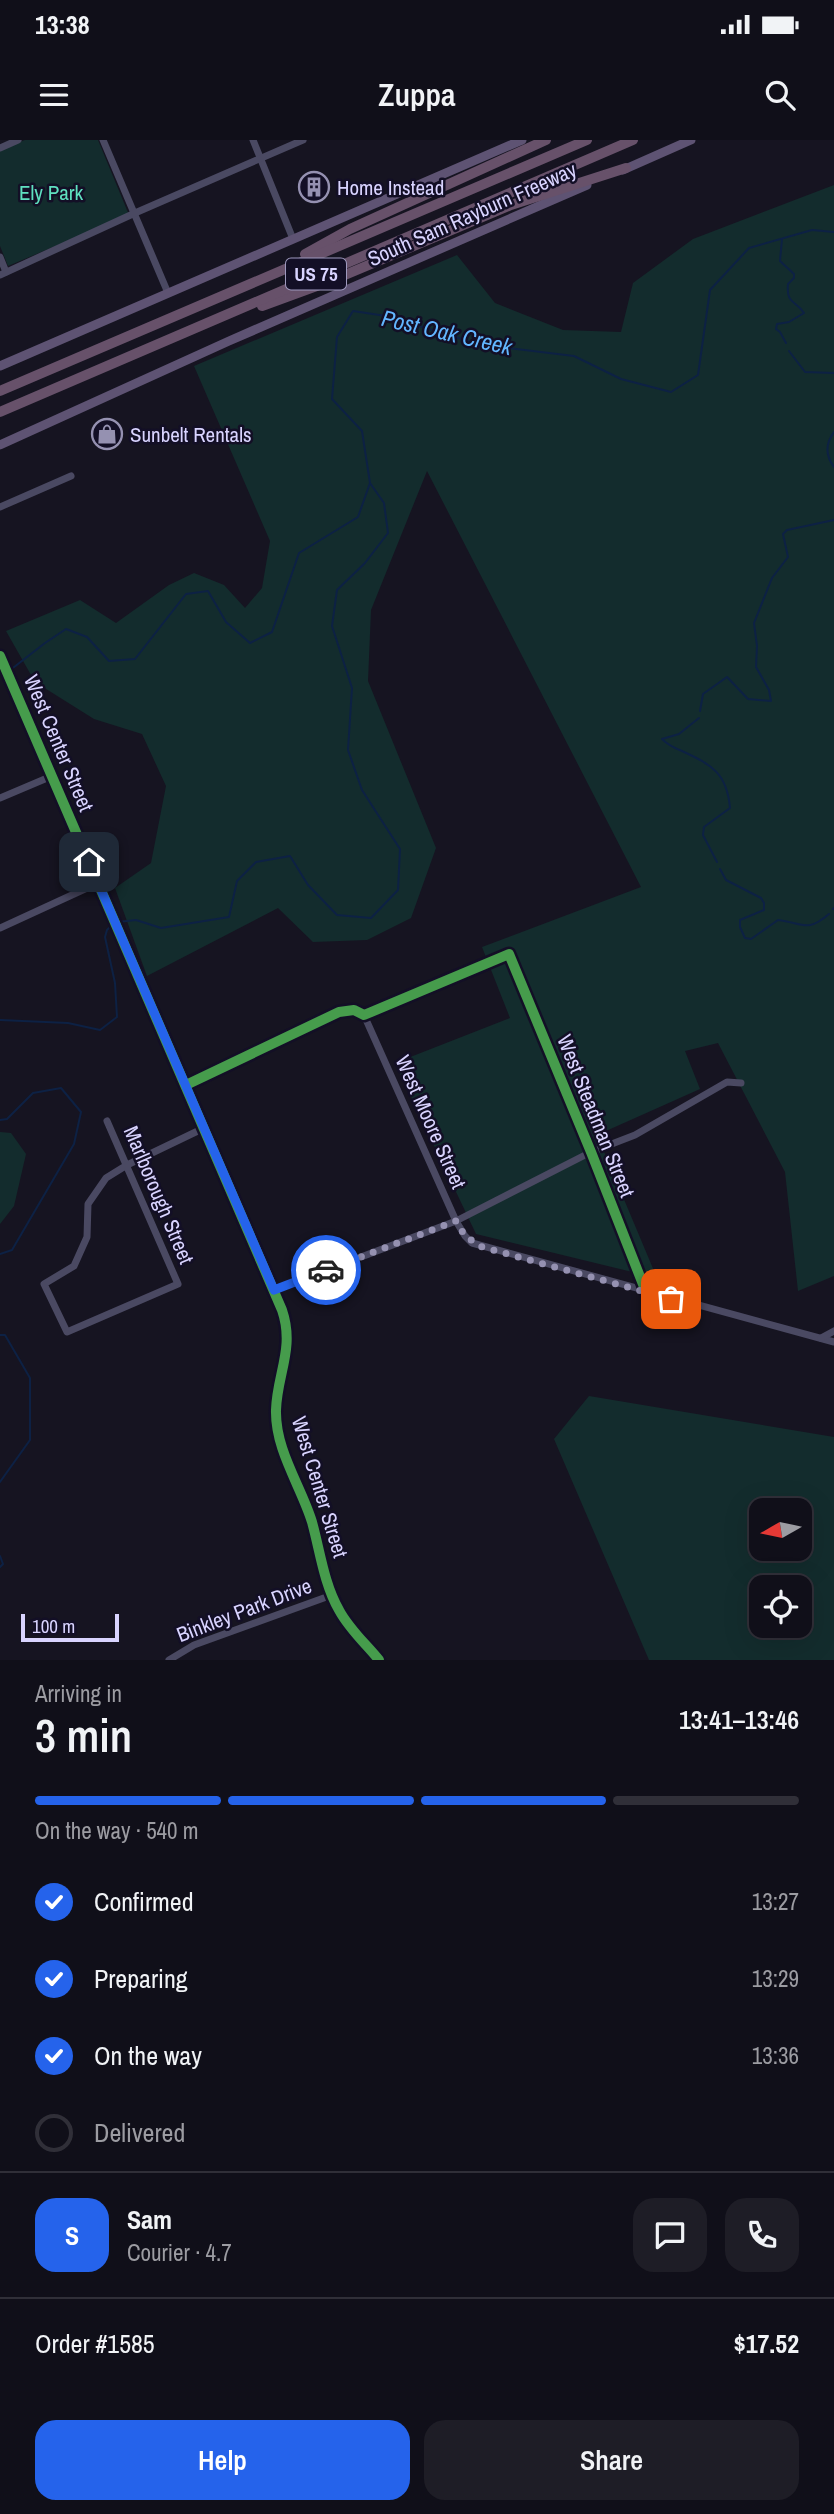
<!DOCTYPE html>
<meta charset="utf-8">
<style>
body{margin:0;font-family:"Archivo Narrow",sans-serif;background:#1e1d26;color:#f1f3f6;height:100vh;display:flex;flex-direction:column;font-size:26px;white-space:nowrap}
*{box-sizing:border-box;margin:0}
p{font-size:23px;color:#9c9ca2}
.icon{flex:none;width:38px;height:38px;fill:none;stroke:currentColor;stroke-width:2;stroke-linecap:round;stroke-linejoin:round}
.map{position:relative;height:1520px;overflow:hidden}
.drawer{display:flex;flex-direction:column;background:#100f19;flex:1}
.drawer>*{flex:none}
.needle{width:46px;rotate:261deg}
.controls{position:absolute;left:749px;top:1358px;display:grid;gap:14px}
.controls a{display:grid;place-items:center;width:63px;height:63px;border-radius:14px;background:#100f19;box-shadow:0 7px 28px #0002,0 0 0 2px #302f38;font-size:35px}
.scale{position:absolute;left:21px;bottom:18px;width:98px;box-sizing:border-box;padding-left:7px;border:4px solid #d9d4ff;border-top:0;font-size:19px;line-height:24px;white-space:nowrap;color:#d9d4ff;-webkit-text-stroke:5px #130f26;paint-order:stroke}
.pin{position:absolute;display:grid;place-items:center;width:60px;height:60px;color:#fff;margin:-30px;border-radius:14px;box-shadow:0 4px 10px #0006}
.courier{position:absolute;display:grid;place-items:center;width:70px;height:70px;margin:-35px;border:5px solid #2563eb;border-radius:50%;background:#fff;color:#222;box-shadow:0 2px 9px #0007}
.summary em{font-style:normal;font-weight:600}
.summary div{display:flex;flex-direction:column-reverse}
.summary{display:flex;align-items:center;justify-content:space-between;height:119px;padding:0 35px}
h1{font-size:46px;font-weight:600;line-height:52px}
.bar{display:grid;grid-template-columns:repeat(4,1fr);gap:10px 7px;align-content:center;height:84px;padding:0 35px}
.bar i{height:9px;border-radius:5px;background:#302f38}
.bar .active{background:#2563eb}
.bar p{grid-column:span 4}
.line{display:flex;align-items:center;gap:18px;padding:0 35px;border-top:2px solid #302f38}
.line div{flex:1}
.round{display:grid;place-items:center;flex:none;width:74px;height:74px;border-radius:21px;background:#1e1d26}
ol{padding:0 35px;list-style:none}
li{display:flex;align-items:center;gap:21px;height:77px}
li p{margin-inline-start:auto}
li .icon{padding:7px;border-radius:50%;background:#2563eb;color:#fff;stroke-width:4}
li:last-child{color:#9c9ca2}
li i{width:38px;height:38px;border:4px solid #302f38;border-radius:50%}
.button{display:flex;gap:14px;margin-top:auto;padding:14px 35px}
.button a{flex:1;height:80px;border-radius:21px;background:#2563eb;color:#fff;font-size:28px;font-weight:600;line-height:80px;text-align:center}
.button a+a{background:#1e1d26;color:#f1f3f6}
.status{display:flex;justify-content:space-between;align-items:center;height:49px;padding:0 35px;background:#100f19;direction:ltr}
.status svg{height:19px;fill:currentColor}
header{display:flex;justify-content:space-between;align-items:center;height:91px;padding:0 35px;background:#100f19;font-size:32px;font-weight:600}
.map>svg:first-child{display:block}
.green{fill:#132c2d;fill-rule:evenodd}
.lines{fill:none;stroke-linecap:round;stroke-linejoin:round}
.stream{stroke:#0d2144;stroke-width:2}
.minor{stroke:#4a4962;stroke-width:7}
.major{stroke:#5e5373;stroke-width:9}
.highway{stroke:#67516a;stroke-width:10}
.cycleway-casing{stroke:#130f26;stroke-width:15}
.cycleway{stroke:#469c4c;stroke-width:10}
.done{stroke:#9591b1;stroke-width:7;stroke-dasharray:0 12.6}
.route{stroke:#2563eb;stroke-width:9}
.labels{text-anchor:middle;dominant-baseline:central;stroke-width:5;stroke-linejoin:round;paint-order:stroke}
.shield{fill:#130f26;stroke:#9e99be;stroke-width:2}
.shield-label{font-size:19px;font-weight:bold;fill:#d9d4ff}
.poi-label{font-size:21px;fill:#d9d4ff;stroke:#130f26;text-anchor:start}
.park-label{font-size:21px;fill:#5fe0c0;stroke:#130f26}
.street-label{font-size:21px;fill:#d9d4ff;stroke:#130f26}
.water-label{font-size:23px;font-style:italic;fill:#62b6ff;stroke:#130f26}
</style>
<div class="status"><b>13:38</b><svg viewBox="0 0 49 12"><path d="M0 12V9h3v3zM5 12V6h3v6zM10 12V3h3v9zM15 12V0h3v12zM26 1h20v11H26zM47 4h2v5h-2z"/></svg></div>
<header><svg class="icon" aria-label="menu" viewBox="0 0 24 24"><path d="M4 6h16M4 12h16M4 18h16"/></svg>Zuppa<svg class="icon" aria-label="search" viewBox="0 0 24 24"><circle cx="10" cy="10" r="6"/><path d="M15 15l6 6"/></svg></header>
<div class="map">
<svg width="834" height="1520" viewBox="0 0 834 1520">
<rect width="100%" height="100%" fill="#161421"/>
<g class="green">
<polygon points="25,0 98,0 129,75 8,126 0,106 0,10"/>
<polygon points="834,45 834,1136 798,1151 785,1032 718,903 685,911 700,949 597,995 657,1138 476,1094 395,923 510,878 482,807 641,747 427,331 371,470 368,541 436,708 411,778 367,800 313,802 278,768 147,836 115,748 151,723 166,646 142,594 94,579 35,542 6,491 80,460 116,483 169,445 194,433 224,445 245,468 262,448 270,401 194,226 457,115 495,163 563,190 621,192 633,143 693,99"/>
<polygon points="0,992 11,993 26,1014 14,1066 0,1084"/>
<path d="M589,1256L834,1297V1520H649L554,1299ZM761,1370H800V1409H761ZM761,1447H800V1486H761Z"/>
</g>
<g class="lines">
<g class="stream">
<path d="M782,99L780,121L794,134V138L788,144C786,165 796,160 804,173L789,182L777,184L776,189L780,192L786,203"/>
<polyline points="789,211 805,232 834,233"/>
<path d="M834,292C825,304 825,315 834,327"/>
<polyline points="9,531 45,503 66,489 87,497 109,521 135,519 186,454 208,451 226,482 250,503 272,492 299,413 358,377 370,343 362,291 332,259 337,197 353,171 386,176 482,205 574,216 621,239 671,252 698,235 710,150 749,108 812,90 834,92"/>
<polyline points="700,571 703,554 727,537 748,559 771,561 769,550 756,527 757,506 754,483 772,438 788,417 783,394 787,390 834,380"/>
<path d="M699,578L679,594L662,599C668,605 674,608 682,611C712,625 727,633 730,668L704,687L703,695L717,722"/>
<path d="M720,729L726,740L761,758L764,763V770L740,780V787L745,798L751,799L778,780C803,783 807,793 829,774"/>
<polyline points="833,769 834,768"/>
<polyline points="118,782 136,780 161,788 229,777 237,741 256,722 290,716 308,745 337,775 371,778 398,750 400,709 362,650 348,610 352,548 332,486 337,450 365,423 388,393 384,363 370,343"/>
<polyline points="0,880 68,883 100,890 117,877 115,843 105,797 107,790 113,784"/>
<polyline points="0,980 7,979 33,953 61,948 81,972 74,1004 12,1110 0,1114"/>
<polyline points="0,1195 5,1195 30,1238 30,1300 0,1342"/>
<polyline points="0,1416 3,1424 0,1427"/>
</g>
<g class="minor">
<polyline points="103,0 168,153"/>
<polyline points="253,0 293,99"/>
<polyline points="0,8 18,0"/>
<polyline points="0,117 6,132"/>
<polyline points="0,135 135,73 303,0"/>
<polyline points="0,367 71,336"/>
<path d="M0,516L282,1170C295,1208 277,1234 276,1270C275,1310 301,1346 312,1382C320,1411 324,1444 339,1470C349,1489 366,1504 379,1520"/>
<polyline points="0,658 52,636"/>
<polyline points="0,788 98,743"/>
<polyline points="364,875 456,1081 465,1096 472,1103 834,1202"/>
<polyline points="186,945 339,872 354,870 364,875 509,814 591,1012 646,1152"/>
<polyline points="107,981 178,1144 67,1192 44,1144 74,1126 87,1097 88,1064 106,1038 127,1025 204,988"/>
<polyline points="274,1150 456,1081 591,1012 635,995 727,942 741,943"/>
<polyline points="821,1198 834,1191"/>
<polyline points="169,1520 194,1505 332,1455"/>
</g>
<g class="major">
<polyline points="623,30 691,0"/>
<polyline points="0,226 522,0"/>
<polyline points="0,305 229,201 587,45"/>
</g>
<g class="highway">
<polyline points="305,114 350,89 546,0"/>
<polyline points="262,166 333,140 511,65 626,28"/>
<polyline points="0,251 587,0"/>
<polyline points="0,272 633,0"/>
</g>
<g class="cycleway-casing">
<g id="cycleway">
<path d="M0,516L282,1170C295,1208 277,1234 276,1270C275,1310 301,1346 312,1382C320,1411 324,1444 339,1470C349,1489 366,1504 379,1520"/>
<polyline points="186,945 339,872 354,870 364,875 509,814 591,1012 646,1152"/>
</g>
</g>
<use href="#cycleway" class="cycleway"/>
</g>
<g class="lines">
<polyline class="done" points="326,1130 456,1081 465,1096 482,1107 671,1159"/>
<polyline class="route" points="89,722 274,1150 326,1130"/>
</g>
<defs>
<g id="building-ring" transform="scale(1.575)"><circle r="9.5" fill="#130f26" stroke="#9591b1" stroke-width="1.5"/><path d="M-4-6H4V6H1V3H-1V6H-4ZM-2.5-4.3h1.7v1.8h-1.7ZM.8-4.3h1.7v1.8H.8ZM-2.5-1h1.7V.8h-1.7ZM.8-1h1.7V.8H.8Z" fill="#9591b1"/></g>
<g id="shop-ring" transform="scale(1.575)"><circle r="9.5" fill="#130f26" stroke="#9591b1" stroke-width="1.5"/><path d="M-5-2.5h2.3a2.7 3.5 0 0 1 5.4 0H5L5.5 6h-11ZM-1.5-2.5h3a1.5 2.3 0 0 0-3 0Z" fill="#9591b1"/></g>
</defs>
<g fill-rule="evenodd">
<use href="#building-ring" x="314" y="47"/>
<use href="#shop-ring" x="107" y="294"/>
</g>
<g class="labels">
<rect class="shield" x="286" y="118.5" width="60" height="31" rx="5"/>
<g class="shield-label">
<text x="316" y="134">US 75</text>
</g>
<g class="poi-label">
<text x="337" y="47">Home Instead</text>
<text x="130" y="294">Sunbelt Rentals</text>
</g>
<g class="park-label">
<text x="51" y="52">Ely Park</text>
</g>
<g class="street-label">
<text transform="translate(472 74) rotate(-24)">South Sam Rayburn Freeway</text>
<text transform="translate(59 603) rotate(67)">West Center Street</text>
<text transform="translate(596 976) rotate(68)">West Steadman Street</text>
<text transform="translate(431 982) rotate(66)">West Moore Street</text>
<text transform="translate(159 1055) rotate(67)">Marlborough Street</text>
<text transform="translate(320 1347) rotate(73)">West Center Street</text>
<text transform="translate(244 1470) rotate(-21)">Binkley Park Drive</text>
</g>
<g class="water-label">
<text transform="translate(447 192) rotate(13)">Post Oak Creek</text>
</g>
</g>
</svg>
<div class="controls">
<a><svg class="needle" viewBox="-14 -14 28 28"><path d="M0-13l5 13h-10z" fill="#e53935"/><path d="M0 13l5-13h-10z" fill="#9c9ca2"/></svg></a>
<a><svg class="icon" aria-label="locate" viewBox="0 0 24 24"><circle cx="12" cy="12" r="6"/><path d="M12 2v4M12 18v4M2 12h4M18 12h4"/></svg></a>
</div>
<div class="scale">100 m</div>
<div class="pin" style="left:671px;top:1159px;background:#ea580c"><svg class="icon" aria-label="bag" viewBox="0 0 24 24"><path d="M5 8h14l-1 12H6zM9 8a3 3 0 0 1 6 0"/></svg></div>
<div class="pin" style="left:89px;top:722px;background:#1f2937"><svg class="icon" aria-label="home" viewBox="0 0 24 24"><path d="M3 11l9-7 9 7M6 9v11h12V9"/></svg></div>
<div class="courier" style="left:326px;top:1130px"><svg class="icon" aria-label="car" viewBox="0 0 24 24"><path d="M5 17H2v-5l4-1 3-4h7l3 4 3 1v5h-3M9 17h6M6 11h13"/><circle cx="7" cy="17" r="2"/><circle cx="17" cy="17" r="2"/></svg></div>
</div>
<section class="drawer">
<div class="summary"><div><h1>3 min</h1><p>Arriving in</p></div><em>13:41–13:46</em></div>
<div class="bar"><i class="active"></i><i class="active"></i><i class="active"></i><i></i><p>On the way · 540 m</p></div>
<ol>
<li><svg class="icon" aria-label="check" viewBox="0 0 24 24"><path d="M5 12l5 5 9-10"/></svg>Confirmed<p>13:27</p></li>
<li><svg class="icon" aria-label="check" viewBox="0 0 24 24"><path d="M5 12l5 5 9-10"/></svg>Preparing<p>13:29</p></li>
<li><svg class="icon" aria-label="check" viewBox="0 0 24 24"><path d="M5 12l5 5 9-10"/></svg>On the way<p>13:36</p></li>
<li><i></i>Delivered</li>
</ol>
<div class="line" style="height:126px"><b class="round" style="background:#2563eb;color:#fff">S</b><div><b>Sam</b><p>Courier · 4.7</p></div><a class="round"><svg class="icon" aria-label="chat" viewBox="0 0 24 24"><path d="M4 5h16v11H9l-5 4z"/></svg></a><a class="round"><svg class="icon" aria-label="phone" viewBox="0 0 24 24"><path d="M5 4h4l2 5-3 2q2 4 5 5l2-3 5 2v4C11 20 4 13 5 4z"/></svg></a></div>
<div class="line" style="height:91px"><div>Order #1585</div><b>$17.52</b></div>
<div class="button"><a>Help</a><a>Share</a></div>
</section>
